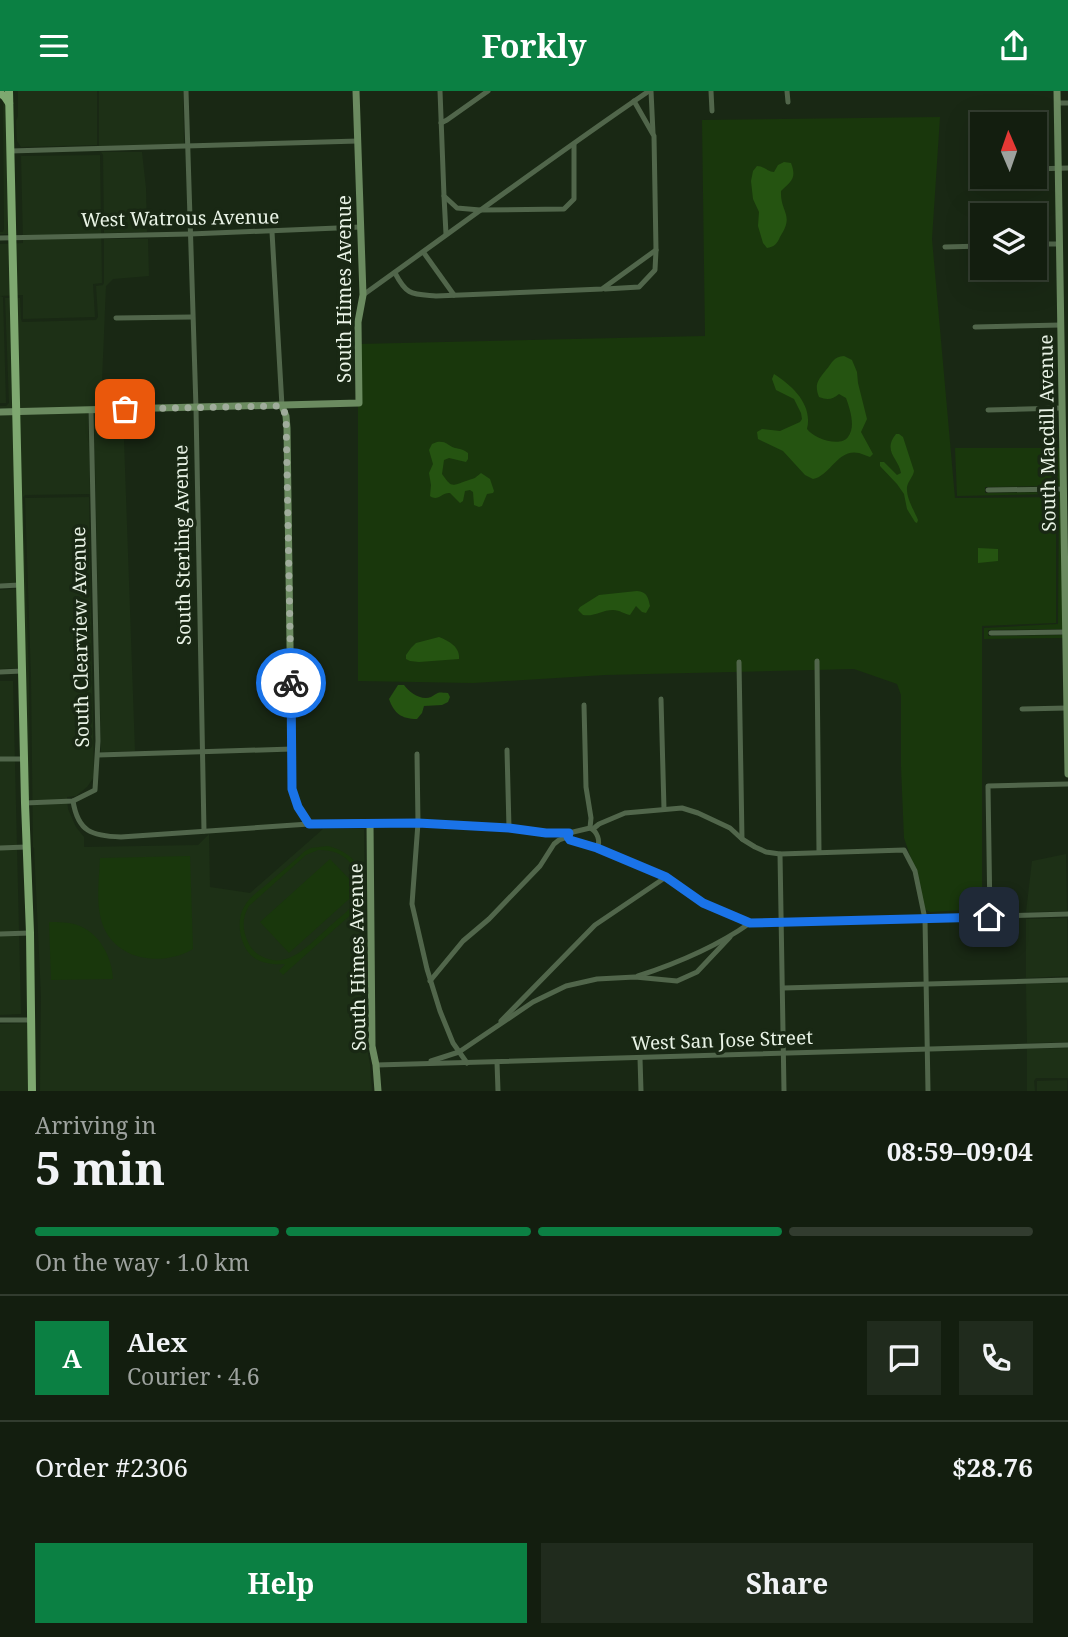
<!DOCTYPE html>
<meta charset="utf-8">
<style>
body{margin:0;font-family:"Noto Serif",serif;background:#202b1d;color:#f1f3f6;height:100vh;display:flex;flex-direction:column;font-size:26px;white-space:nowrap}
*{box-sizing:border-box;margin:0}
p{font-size:23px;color:#9da29e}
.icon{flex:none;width:38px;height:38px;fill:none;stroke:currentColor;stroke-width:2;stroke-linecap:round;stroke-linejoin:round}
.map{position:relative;height:1000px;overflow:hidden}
.drawer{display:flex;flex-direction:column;background:#131e0f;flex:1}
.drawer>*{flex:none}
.needle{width:46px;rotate:358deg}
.fabs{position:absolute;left:970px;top:21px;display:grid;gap:14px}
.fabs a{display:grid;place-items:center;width:77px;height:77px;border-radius:0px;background:#131e0f;box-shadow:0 7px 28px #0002,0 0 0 2px #323c2f;font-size:35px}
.pin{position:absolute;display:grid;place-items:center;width:60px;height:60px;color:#fff;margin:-30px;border-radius:14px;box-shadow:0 4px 10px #0006}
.courier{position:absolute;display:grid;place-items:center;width:70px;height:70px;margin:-35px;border:5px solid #1a73e8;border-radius:50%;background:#fff;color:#222;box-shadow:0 2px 9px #0007}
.overview em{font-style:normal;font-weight:700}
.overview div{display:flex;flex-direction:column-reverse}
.overview{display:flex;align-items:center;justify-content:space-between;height:119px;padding:0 35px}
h1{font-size:46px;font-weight:700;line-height:52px}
.bar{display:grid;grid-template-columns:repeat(4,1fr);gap:10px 7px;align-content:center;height:84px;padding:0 35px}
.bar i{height:9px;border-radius:5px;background:#323c2f}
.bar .on{background:#0b8043}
.bar p{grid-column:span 4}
.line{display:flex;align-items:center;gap:18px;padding:0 35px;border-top:2px solid #323c2f}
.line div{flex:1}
.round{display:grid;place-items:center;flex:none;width:74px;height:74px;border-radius:0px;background:#202b1d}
.button{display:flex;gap:14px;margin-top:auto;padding:14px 35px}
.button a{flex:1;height:80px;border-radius:0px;background:#0b8043;color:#fff;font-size:28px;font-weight:700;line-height:80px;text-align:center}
.button a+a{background:#202b1d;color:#f1f3f6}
header{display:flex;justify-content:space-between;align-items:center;height:91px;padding:0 35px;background:#0b8043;color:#fff;font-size:32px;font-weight:700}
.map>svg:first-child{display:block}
.built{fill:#1d3016}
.green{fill:#19370c;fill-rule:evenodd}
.water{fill:#255411}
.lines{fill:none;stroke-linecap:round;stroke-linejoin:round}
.street{stroke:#51664b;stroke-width:5}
.secondary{stroke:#6b8b60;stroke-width:7}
.primary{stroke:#7ea870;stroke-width:8}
.done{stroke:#a0ac9c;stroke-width:7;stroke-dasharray:0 12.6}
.route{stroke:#1a73e8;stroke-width:9}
.labels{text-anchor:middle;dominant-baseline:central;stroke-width:7;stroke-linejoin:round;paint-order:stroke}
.street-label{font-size:19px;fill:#e9f3e6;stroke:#192814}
</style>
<header><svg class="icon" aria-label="menu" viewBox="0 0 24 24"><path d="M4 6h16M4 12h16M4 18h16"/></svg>Forkly<svg class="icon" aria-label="share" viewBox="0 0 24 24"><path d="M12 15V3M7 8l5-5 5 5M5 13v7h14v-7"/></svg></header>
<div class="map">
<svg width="1068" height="1000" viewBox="0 0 1068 1000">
<rect width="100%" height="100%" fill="#192814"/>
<g class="built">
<polygon points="18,0 97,0 97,54 21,56 17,50 16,30 18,25"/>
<polygon points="99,0 183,0 184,53 99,55"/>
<polygon points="3,9 6,13 9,143 0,143 0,141 3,141 4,138"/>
<polygon points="101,61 142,61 146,97 147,141 104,142 103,64"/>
<polygon points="100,64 102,192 93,193 95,226 23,228 23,204 0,205 0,153 23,152 21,65"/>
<polygon points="104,148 148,148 149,185 113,188 106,195 101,314 106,315 18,317 16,207 20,207 21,228 22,231 96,229 98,226 96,195 103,194 104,192"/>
<polygon points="0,205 3,206 6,312 0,312"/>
<polygon points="5,207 10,207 13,317 0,317 0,315 6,315 9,312"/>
<polygon points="123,321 135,660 101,661 94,322"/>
<polygon points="88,322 90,403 25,404 23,406 29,586 30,708 28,708 19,324"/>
<polygon points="0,324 13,324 17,492 0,492"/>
<polygon points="89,406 94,686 87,696 76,705 67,706 68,718 76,736 84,746 84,756 198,754 209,743 210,796 250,802 323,738 364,738 367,957 370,973 372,1000 40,1000 41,905 34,757 33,756 31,586 25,407"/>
<polygon points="17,498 19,577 0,578 0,499"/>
<polygon points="0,590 13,590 21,923 0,924"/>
<polygon points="1066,763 1067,820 1026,821 1032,770"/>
<polygon points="1067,827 1068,885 1026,887 1026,828"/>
<polygon points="1068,892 1068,951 1027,952 1026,893"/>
<polygon points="29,932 29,1000 0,1000 0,933"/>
<polygon points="1068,957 1068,987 1036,987 1034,990 1035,1000 1027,1000 1027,958"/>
<polygon points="1067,989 1067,1000 1037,1000 1037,990"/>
</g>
<g class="green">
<polygon points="940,26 932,148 955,407 1056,406 1056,532 982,535 982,818 930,821 923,817 921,796 904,747 901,676 901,604 897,593 854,578 605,584 473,592 358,590 358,253 705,245 702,29"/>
<polygon points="955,357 1060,357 1061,395 985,396 985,402 1061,401 1063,538 988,539 988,545 1063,544 1063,547 984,548 984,537 1058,533 1059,405 1056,403 957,405"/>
<path d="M328,755C351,761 364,775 363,800C362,808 361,814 355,820L283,884L279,880L285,873C271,874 254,872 246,858C239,846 237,828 244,816C249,806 259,800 267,793C280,782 293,771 305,760L311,757ZM318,759C343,758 359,774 359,798L330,768L260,831L289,862L358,800C358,815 338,827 328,837C310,852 289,879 263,866C256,863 251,858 248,851C242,839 242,826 249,815L306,764Z"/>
<path d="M190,765L193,858C165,875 119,871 104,837C95,816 99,790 100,767Z"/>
<path d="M49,831C58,831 69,831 77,834C99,841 112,866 113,888L51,889Z"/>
</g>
<g class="water">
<path d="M784,71L791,72C797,88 791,90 781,100C780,122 795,123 780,146C777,153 774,156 767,157L763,152L758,135L759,121L753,108L751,90L753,80L757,75C764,75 768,81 774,81L778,74Z"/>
<path d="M844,265L852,269L857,281L858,292L867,328L861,341L873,363L870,366C866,365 863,363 859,362C838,357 830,385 813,388L805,384L783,360L758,348L757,341L762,338L780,340L800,331L802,328L801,322L794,308L776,299L772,288L774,283C793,295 813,314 807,338C813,347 840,357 848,346C856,336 850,318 846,307L839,303C832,309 827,309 819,306C814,293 818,289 826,279C833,271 833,266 844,265Z"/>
<path d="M896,343H899L903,346L914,380C913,386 908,390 907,396C906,407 914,419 918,429L917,432L915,431L907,418L904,403L897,393L880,375V371H884L897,384L901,382C899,368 882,360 896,343Z"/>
<path d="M437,351C447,350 446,354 455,357C460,358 463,358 468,362V368L466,371L449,367L444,369L442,383C452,397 451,395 466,390C475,387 474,388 481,382L490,388L494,400L493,402L487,403L482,415L479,416L474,414L473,401L470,399L465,400L463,410L460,412L450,402C442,401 438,411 430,405L431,394L429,382L433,373L429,359L432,353Z"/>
<polygon points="978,457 998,458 998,470 978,472"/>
<path d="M637,500C647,501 648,506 650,515L646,522L642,521L636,515L630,524C624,523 620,519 613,519C602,519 594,526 583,524L578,519L580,516L599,504Z"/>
<path d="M439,546C449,550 460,556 459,568L419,571L410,570L406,568V564L411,557L416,552Z"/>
<path d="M398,594H404C409,601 421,610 431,606C440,601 436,601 448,602L450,606L448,611L442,614L424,615L422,622L417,628C401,628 394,622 389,608Z"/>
</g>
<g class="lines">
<g class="street">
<polyline points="186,0 196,317 204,740"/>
<polyline points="440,0 444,105 457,117 480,119 564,118 574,108 574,53"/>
<polyline points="651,0 653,42"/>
<polyline points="711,0 712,20"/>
<polyline points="787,0 788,11"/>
<polyline points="1057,12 1068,12"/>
<polyline points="441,32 447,29 488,0"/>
<polyline points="10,60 358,50"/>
<polyline points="1034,78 1068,77"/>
<polyline points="981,79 982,79"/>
<polyline points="444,105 446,143"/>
<polyline points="272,141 282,315"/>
<polyline points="0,147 190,143 361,136"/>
<polyline points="1034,153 1059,153"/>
<polyline points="945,156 982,155"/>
<polyline points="424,162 454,204"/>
<path d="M395,182C407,205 412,203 436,205L602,198L656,159"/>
<polyline points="605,198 639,196 655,179 656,159 654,45 634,10"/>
<path d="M363,204C458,136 552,66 649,0"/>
<polyline points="116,227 192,226"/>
<polyline points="975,236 1061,234"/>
<polyline points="988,319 1062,317"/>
<polyline points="988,399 1064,398"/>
<polyline points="0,495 20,494"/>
<polyline points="991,542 1066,541"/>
<polyline points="817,570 819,761"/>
<polyline points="739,571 742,748"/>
<polyline points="0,581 22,580"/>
<polyline points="661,608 664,718"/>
<polyline points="584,614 586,696 591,727 590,737"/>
<polyline points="1022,618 1067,617"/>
<polyline points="507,659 509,737"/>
<polyline points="417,663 418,732 412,813 427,878 440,920 453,952 467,972"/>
<polyline points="98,664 292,658"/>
<polyline points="0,668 24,668"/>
<path d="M73,710C78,741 92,745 121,746L309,733"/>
<polyline points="25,712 73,710 95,699 98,650 91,319"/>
<path d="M370,732C415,732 460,734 505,737C527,738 547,743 569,742"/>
<path d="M590,737C597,740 601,750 597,757L569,748V742Z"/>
<polyline points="593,738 599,733 625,722 682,717 698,722 730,737 742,748 755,756 766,761 780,763 904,759 915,780 925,828 928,1000"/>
<polyline points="0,757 26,756"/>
<polyline points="597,757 666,786 703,812 750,832 1068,823"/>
<polyline points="780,763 784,1000"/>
<polyline points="990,826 988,695 1068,693"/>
<polyline points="0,843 30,842"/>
<path d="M638,885C678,872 716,856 750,832"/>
<polyline points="430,890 463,850 489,828 540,775 554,753 559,749 568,746"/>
<polyline points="783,897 1068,889"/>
<polyline points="0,929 31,929"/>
<polyline points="501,930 595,834 666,786"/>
<polyline points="640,967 641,1000"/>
<polyline points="431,970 459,961 533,911 566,895 597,888 635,886 677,890 697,881 730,846"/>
<polyline points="497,971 498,1000"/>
<polyline points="376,974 1068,954"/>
</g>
<g class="secondary">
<polyline points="1057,0 1068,683"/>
<polyline points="282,315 286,325 287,337 292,698 298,716 309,733 370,732 372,955 376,974 378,1000"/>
<polyline points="0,321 359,312 358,231 363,204 356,0"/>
</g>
<g class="primary">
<polyline points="9,0 25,712 30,842 32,1000"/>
<polyline points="0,2 5,6 9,12"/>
</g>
</g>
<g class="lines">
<polyline class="done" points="125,318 282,315 286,325 291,592"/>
<polyline class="route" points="291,592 292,698 298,716 309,733 418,732 509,737 546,742 569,742 568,746 570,749 597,757 666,786 703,812 750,832 989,826"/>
</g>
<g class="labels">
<g class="street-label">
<text transform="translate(180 127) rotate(-1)">West Watrous Avenue</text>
<text transform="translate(344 198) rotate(-90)">South Himes Avenue</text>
<text transform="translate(1047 342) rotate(-91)">South Macdill Avenue</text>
<text transform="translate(182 454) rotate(-91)">South Sterling Avenue</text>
<text transform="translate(80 546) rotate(-91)">South Clearview Avenue</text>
<text transform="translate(357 866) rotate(-91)">South Himes Avenue</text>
<text transform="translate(722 949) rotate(-2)">West San Jose Street</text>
</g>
</g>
</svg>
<div class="fabs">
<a><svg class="needle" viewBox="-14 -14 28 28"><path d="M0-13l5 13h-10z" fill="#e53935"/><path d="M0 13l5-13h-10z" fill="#9da29e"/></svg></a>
<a><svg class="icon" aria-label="layers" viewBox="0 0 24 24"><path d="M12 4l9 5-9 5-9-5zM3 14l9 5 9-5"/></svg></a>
</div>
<div class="pin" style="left:125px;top:318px;background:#ea580c"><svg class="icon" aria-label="bag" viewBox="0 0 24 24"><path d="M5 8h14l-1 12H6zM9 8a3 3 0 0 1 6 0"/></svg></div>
<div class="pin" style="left:989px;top:826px;background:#1f2937"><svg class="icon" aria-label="home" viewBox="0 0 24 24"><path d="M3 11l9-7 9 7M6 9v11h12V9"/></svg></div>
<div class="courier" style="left:291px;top:592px"><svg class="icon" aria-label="bike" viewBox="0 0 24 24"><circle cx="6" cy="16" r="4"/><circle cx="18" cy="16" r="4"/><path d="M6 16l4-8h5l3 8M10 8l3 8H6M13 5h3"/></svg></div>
</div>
<section class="drawer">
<div class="overview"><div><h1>5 min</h1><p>Arriving in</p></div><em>08:59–09:04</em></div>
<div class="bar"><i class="on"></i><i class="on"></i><i class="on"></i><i></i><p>On the way · 1.0 km</p></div>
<div class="line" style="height:126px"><b class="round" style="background:#0b8043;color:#fff">A</b><div><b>Alex</b><p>Courier · 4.6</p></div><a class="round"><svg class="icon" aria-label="chat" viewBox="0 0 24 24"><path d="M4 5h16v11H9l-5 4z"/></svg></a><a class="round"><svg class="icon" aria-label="phone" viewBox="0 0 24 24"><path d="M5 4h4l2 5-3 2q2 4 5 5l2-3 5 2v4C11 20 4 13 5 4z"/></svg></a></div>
<div class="line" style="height:91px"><div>Order #2306</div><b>$28.76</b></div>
<div class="button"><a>Help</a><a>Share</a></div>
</section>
